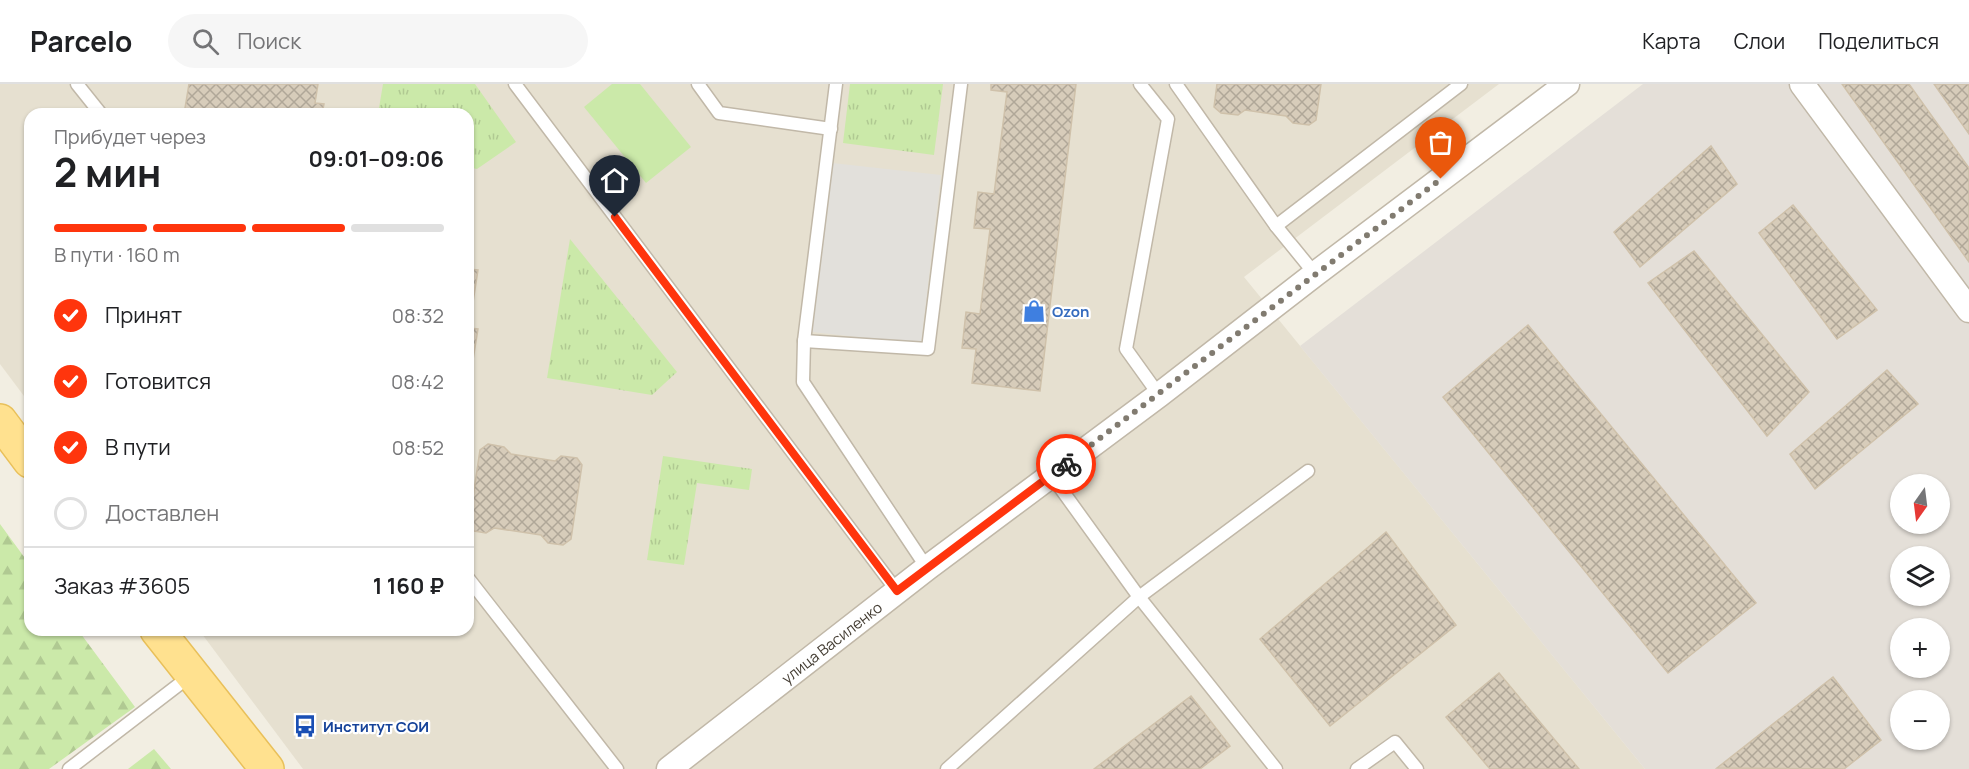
<!DOCTYPE html>
<html lang="ru">
<meta charset="utf-8">
<style>
body{margin:0;font-family:Manrope,sans-serif;background:#f6f6f6;color:#202124;height:100vh;display:flex;flex-direction:column;font-size:22px;white-space:nowrap}
*{box-sizing:border-box;margin:0}
p{font-size:20px;color:#757577}
.icon{flex:none;width:33px;height:33px;fill:none;stroke:currentColor;stroke-width:2;stroke-linecap:round;stroke-linejoin:round}
.map{position:relative;flex:1;overflow:hidden}
.drawer{position:absolute;left:24px;top:24px;width:450px;height:528px;display:flex;flex-direction:column;background:#fff;border-radius:18px;box-shadow:0 2px 4px #0004}
.drawer>*{flex:none}
.needle{width:39px;rotate:194deg}
.buttons{position:absolute;left:1890px;top:390px;display:grid;gap:12px}
.buttons a{display:grid;place-items:center;width:60px;height:60px;border-radius:50%;background:#fff;box-shadow:0 2px 4px #0004;font-size:30px}
.pin{position:absolute;display:grid;place-items:center;width:51px;height:51px;color:#fff;margin:-62px -26px;border-radius:50% 50% 50% 0;rotate:-45deg;box-shadow:0 0 6px #0007}
.pin .icon{rotate:45deg}
.courier{position:absolute;display:grid;place-items:center;width:60px;height:60px;margin:-30px;border:4px solid #ff350d;border-radius:50%;background:#fff;color:#222;box-shadow:0 2px 8px #0007}
.summary em{font-style:normal;font-weight:700}
.summary div{display:flex;flex-direction:column-reverse}
.summary{display:flex;align-items:center;justify-content:space-between;height:102px;padding:0 30px}
h1{font-size:39px;font-weight:700;line-height:45px}
.bar{display:grid;grid-template-columns:repeat(4,1fr);gap:9px 6px;align-content:center;height:72px;padding:0 30px}
.bar i{height:8px;border-radius:4px;background:#e0e0e0}
.bar .active{background:#ff350d}
.bar p{grid-column:span 4}
.line{display:flex;align-items:center;gap:15px;padding:0 30px;border-top:2px solid #e0e0e0}
.line div{flex:1}
ol{padding:0 30px;list-style:none}
li{display:flex;align-items:center;gap:18px;height:66px}
li p{margin-inline-start:auto}
li .icon{padding:6px;border-radius:50%;background:#ff350d;color:#fff;stroke-width:4}
li:last-child{color:#757577}
li i{width:33px;height:33px;border:3px solid #e0e0e0;border-radius:50%}
header{display:flex;align-items:center;gap:36px;box-sizing:border-box;height:84px;padding:0 30px;background:#fff;border-bottom:2px solid #e0e0e0}
header strong{font-size:28px}
nav{display:flex;gap:33px;margin-inline-start:auto;font-size:21px}
.search{width:420px;height:54px;background:#f6f6f6;display:flex;align-items:center;gap:15px;box-sizing:border-box;padding:0 21px;border-radius:33px;color:#757577;font-size:22px}
.map>svg:first-child{display:block}
.residential{fill:#e6e0d0}
.industrial{fill:#e4dfd8;fill-rule:evenodd}
.forest{fill:url(#forest-firs)}
.park{fill:url(#park-tufts)}
.pitch{fill:#cbe9a9}
.parking{fill:#e2e0db}
.building{fill:url(#building-cross-hatch);stroke:#cfc1aa;stroke-width:1.5}
.lines{fill:none;stroke-linecap:round;stroke-linejoin:round}
.lane-casing{stroke:#c1b8a8;stroke-width:15}
.street-casing{stroke:#c1b8a8;stroke-width:27}
.primary-casing{stroke:#e9c05a;stroke-width:36}
.lane{stroke:#fff;stroke-width:12}
.street{stroke:#fff;stroke-width:24}
.primary{stroke:#ffe18f;stroke-width:33}
.done{stroke:#817b70;stroke-width:6;stroke-dasharray:0 10.8}
.route{stroke:#ff350d;stroke-width:8}
.labels{text-anchor:middle;dominant-baseline:central;stroke-width:4.5;stroke-linejoin:round;paint-order:stroke}
.shop-label{font-size:15px;font-weight:bold;fill:#366cbe;stroke:#fff;text-anchor:start}
.street-label{font-size:15px;fill:#443d33;stroke:#fff}
.transit-label{font-size:15px;font-weight:bold;fill:#164399;stroke:#fff;text-anchor:start}
</style>
<header>
<strong>Parcelo</strong>
<div class="search"><svg class="icon" aria-label="search" viewBox="0 0 24 24"><circle cx="10" cy="10" r="6"/><path d="M15 15l6 6"/></svg>Поиск</div>
<nav><a>Карта</a><a>Слои</a><a>Поделиться</a></nav>
</header>
<div class="map">
<svg width="1969" height="685" viewBox="0 0 1969 685">
<defs>
<pattern id="forest-firs" width="22" height="20" patternUnits="userSpaceOnUse" patternTransform="scale(1.5)"><rect width="22" height="20" fill="#cbe9a9"/><path d="M5 1l3.5 6h-7zM16 11l3.5 6h-7z" fill="#b0c992"/></pattern>
<pattern id="park-tufts" width="24" height="20" patternUnits="userSpaceOnUse" patternTransform="scale(1.5)"><rect width="24" height="20" fill="#cbe9a9"/><path d="M3 7l-1-3M5 7V3M7 7l1-3M15 17l-1-3M17 17v-4M19 17l1-3" fill="none" stroke="#b0c992"/></pattern>
<pattern id="building-cross-hatch" width="8" height="8" patternUnits="userSpaceOnUse" patternTransform="scale(1.5)"><rect width="8" height="8" fill="#d7ccba"/><path d="M0 0l8 8M0 8l8-8" fill="none" stroke="#b0a798"/></pattern>
</defs>
<rect width="100%" height="100%" fill="#f2eee2"/>
<polygon class="residential" points="0,0 1499,0 1244,193 1645,685 303,685 199,546 468,546 468,30 30,30 30,320 0,280"/>
<path class="industrial" d="M1643,0H1969V685H1645L1300,262ZM1900,400H1940V440H1900ZM1900,472H1940V512H1900ZM1900,544H1940V584H1900ZM1900,616H1940V656H1900Z"/>
<g class="forest">
<polygon points="0,440 30,481 30,546 78,546 135,623 49,685 0,685"/>
<polygon points="154,665 171,685 128,685"/>
</g>
<g class="park">
<polygon points="383,0 475,0 516,58 477,85 468,83 468,30 378,30"/>
<polygon points="850,0 943,0 934,71 843,59"/>
<polygon points="570,155 677,288 652,311 547,294"/>
<polygon points="663,372 752,385 749,406 697,399 684,481 647,476"/>
</g>
<polygon class="pitch" points="612,0 640,0 691,63 646,99 584,23"/>
<polygon class="parking" points="832,79 941,91 921,260 812,248"/>
<g class="building">
<polygon points="189,0 318,0 315,19 324,20 322,30 184,30"/>
<polygon points="991,0 1076,0 1040,307 972,299 976,265 962,264 966,228 980,230 990,145 974,144 978,108 994,110 1007,8 991,6"/>
<polygon points="1217,0 1321,0 1316,36 1309,41 1293,39 1286,32 1245,26 1238,31 1221,29 1214,23"/>
<polygon points="1842,0 1909,0 1969,84 1969,178"/>
<polygon points="1934,0 1969,0 1969,50"/>
<polygon points="1711,62 1737,100 1640,183 1614,148"/>
<polygon points="1793,121 1877,226 1837,255 1759,149"/>
<polygon points="1694,167 1809,308 1767,352 1648,199"/>
<polygon points="468,185 478,186 469,244 478,245 472,282 468,282"/>
<polygon points="1528,241 1756,519 1668,589 1443,313"/>
<polygon points="1887,286 1918,320 1815,405 1790,370"/>
<polygon points="488,360 504,363 511,370 555,377 561,372 577,374 582,381 571,455 563,461 548,459 541,451 494,444 486,449 474,447 469,440 480,366"/>
<polygon points="1386,448 1456,541 1330,642 1260,555"/>
<polygon points="1499,589 1579,685 1490,685 1446,633"/>
<polygon points="1833,593 1881,656 1844,685 1717,684"/>
<polygon points="1191,612 1230,662 1200,685 1094,685"/>
</g>
<g class="lines">
<g class="lane-casing">
<g id="lane">
<polyline points="77,0 101,30"/>
<polyline points="515,0 897,507"/>
<polyline points="698,0 719,29 831,45"/>
<polyline points="836,0 804,257 803,298 927,484"/>
<polyline points="1140,0 1168,35 1126,265 1159,311"/>
<polyline points="1176,0 1276,142 1315,190"/>
<polyline points="1276,142 1461,0"/>
<polyline points="804,257 928,265 961,0"/>
<polyline points="1051,391 1139,513 1276,685"/>
<polyline points="468,494 617,685"/>
<polyline points="69,685 190,592"/>
<polyline points="947,685 1139,513 1308,387"/>
<polyline points="1357,685 1395,658 1417,685"/>
</g>
</g>
<g class="street-casing">
<g id="street">
<polyline points="1802,0 1969,226"/>
<path id="s1" d="M669,685L927,484L1159,311L1315,190L1567,0"/>
</g>
</g>
<g class="primary-casing">
<g id="primary">
<polyline points="0,337 30,377"/>
<polyline points="157,546 267,685"/>
</g>
</g>
<use href="#lane" class="lane"/>
<use href="#street" class="street"/>
<use href="#primary" class="primary"/>
</g>
<g class="lines">
<polyline class="done" points="1066,380 1441,95"/>
<polyline class="route" points="615,133 897,507 1066,380"/>
</g>
<defs>
<g id="shop-bare" transform="scale(1.8)"><path d="M-5-2.5h2.3a2.7 3.5 0 0 1 5.4 0H5L5.5 6h-11ZM-1.5-2.5h3a1.5 2.3 0 0 0-3 0Z" fill="#3f7fe0" stroke="#fff" stroke-width="2.5" paint-order="stroke"/></g>
<g id="bus-bare" transform="scale(1.8)"><path d="M-5-6H5V4H4V6H2V4H-2V6H-4V4H-5ZM-3.5-4V0h7V-4ZM-3.5 1.2v1.5H-2V1.2ZM2 1.2v1.5H3.5V1.2Z" fill="#1a4fb4" stroke="#fff" stroke-width="2.5" paint-order="stroke"/></g>
</defs>
<g fill-rule="evenodd">
<use href="#shop-bare" x="1034" y="227"/>
<use href="#bus-bare" x="305" y="642"/>
</g>
<g class="labels">
<g class="shop-label">
<text x="1052" y="227">Ozon</text>
</g>
<g class="street-label">
<text stroke="none"><textPath href="#s1" startOffset="206">улица Василенко</textPath></text>
</g>
<g class="transit-label">
<text x="323" y="642">Институт СОИ</text>
</g>
</g>
</svg>
<div class="buttons">
<a><svg class="needle" viewBox="-14 -14 28 28"><path d="M0-13l5 13h-10z" fill="#e53935"/><path d="M0 13l5-13h-10z" fill="#757577"/></svg></a>
<a><svg class="icon" aria-label="layers" viewBox="0 0 24 24"><path d="M12 4l9 5-9 5-9-5zM3 14l9 5 9-5"/></svg></a>
<a>+</a>
<a>−</a>
</div>
<div class="pin" style="left:1441px;top:95px;background:#ea580c"><svg class="icon" aria-label="bag" viewBox="0 0 24 24"><path d="M5 8h14l-1 12H6zM9 8a3 3 0 0 1 6 0"/></svg></div>
<div class="pin" style="left:615px;top:133px;background:#1f2937"><svg class="icon" aria-label="home" viewBox="0 0 24 24"><path d="M3 11l9-7 9 7M6 9v11h12V9"/></svg></div>
<div class="courier" style="left:1066px;top:380px"><svg class="icon" aria-label="bike" viewBox="0 0 24 24"><circle cx="6" cy="16" r="4"/><circle cx="18" cy="16" r="4"/><path d="M6 16l4-8h5l3 8M10 8l3 8H6M13 5h3"/></svg></div>
<section class="drawer">
<div class="summary"><div><h1>2 мин</h1><p>Прибудет через</p></div><em>09:01–09:06</em></div>
<div class="bar"><i class="active"></i><i class="active"></i><i class="active"></i><i></i><p>В пути · 160 m</p></div>
<ol>
<li><svg class="icon" aria-label="check" viewBox="0 0 24 24"><path d="M5 12l5 5 9-10"/></svg>Принят<p>08:32</p></li>
<li><svg class="icon" aria-label="check" viewBox="0 0 24 24"><path d="M5 12l5 5 9-10"/></svg>Готовится<p>08:42</p></li>
<li><svg class="icon" aria-label="check" viewBox="0 0 24 24"><path d="M5 12l5 5 9-10"/></svg>В пути<p>08:52</p></li>
<li><i></i>Доставлен</li>
</ol>
<div class="line" style="height:78px"><div>Заказ #3605</div><b>1 160 ₽</b></div>
</section>
</div>
